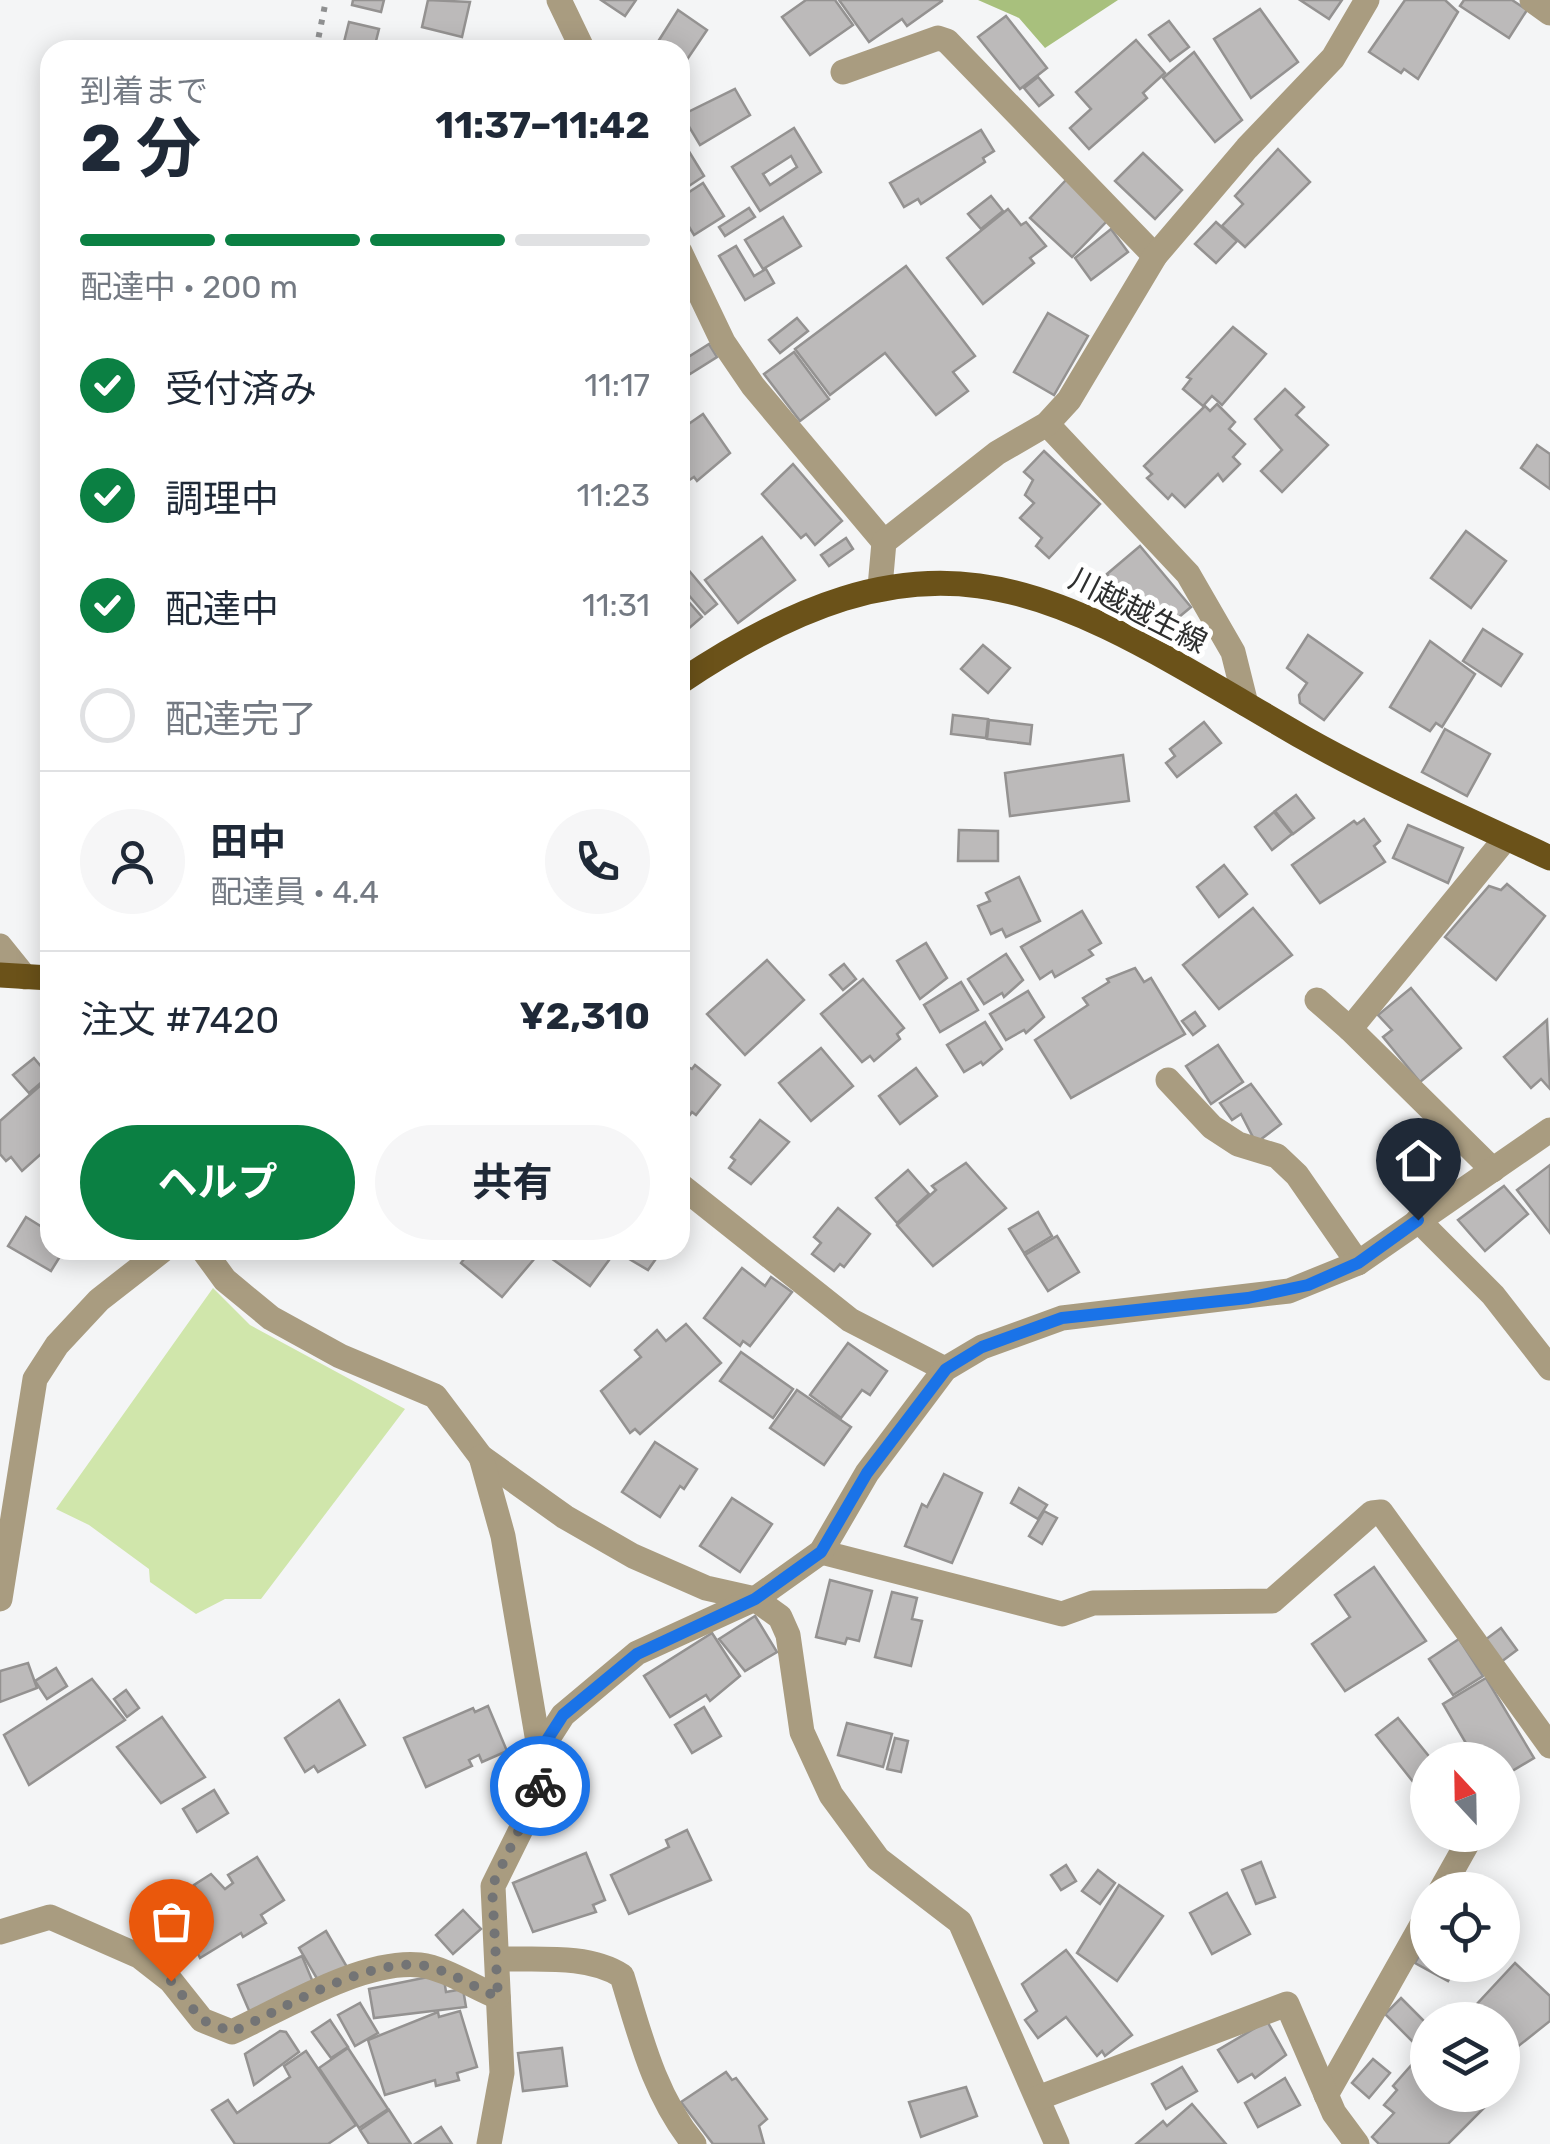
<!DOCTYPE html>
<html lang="ja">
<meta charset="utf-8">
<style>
body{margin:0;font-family:Rubik,"Noto Sans JP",sans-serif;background:#f6f6f7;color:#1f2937;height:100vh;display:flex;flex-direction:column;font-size:38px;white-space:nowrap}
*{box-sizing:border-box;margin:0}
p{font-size:32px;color:#747a83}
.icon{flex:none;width:55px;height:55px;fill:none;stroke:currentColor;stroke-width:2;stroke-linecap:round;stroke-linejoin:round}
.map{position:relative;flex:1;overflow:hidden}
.sheet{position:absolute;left:40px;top:40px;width:650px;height:1220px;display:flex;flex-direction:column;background:#fff;border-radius:30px;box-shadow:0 5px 25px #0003}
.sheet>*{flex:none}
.needle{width:65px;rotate:338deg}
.buttons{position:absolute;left:1410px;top:1742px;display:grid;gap:20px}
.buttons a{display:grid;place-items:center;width:110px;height:110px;border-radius:50%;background:#fff;box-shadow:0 5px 25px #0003;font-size:50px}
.pin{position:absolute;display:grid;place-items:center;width:85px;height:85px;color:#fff;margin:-102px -42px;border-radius:50% 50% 50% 0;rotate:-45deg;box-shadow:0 0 10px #0007}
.pin .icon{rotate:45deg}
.courier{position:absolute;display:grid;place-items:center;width:100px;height:100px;margin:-50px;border:8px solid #1a73e8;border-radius:50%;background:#fff;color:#222;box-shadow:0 2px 12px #0007}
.summary em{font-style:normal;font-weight:700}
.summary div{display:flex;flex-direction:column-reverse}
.summary{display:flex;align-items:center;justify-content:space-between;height:170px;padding:0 40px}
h1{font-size:65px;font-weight:700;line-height:75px}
.bar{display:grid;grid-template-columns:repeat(4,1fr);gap:15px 10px;align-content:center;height:120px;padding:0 40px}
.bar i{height:12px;border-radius:8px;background:#e0e1e3}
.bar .active{background:#0b8043}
.bar p{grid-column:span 4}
.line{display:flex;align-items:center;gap:25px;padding:0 40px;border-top:2px solid #e0e1e3}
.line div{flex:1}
.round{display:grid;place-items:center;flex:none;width:105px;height:105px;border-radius:52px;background:#f6f6f7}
ol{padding:0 40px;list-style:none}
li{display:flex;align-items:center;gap:30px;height:110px}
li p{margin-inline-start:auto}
li .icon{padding:10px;border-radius:50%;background:#0b8043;color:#fff;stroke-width:4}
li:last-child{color:#747a83}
li i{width:55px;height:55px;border:5px solid #e0e1e3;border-radius:50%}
.primary-button{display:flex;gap:20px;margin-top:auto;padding:20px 40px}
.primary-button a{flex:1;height:115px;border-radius:60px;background:#0b8043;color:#fff;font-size:40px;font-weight:700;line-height:115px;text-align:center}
.primary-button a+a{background:#f6f6f7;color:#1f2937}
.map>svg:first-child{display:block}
.green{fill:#d0e6ab}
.forest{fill:#a8c07d}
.building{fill:#bcbaba;stroke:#949291;stroke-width:2.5;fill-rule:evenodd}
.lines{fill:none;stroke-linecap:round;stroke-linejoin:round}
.path{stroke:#8f9091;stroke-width:6;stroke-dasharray:5 8;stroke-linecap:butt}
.minor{stroke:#a99c80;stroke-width:25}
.major{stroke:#6b5219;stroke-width:25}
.done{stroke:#737475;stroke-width:10;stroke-dasharray:0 18}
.route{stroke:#1a73e8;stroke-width:12}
.labels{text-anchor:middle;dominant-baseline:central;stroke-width:10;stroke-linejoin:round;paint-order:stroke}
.street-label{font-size:30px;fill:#2e2f2f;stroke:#fff}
</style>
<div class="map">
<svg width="1550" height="2144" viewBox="0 0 1550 2144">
<rect width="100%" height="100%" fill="#f4f5f6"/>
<polygon class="green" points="213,1288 250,1325 405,1409 261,1599 225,1599 196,1614 150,1582 149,1569 89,1525 56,1509"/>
<polygon class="forest" points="978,0 1118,0 1045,48 1019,18"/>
<g class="building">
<polygon points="353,0 384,0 381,12 352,5"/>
<polygon points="428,0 470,2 462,37 422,27"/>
<polygon points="601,0 636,0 625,16"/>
<polygon points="806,0 835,0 853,25 810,55 782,17"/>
<polygon points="839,0 942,0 942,1 907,26 902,19 869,42"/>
<polygon points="1300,0 1342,0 1329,19"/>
<polygon points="1405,0 1445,0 1458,12 1418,79 1404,69 1401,73 1369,52"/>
<polygon points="1464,0 1512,0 1527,10 1509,38 1460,6"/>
<polygon points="1260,9 1298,62 1251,98 1214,39"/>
<polygon points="678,10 707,30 680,70 680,50 654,48"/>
<polygon points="1006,16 1047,68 1020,89 978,37"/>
<polygon points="1169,21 1189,47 1170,61 1149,35"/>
<polygon points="349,22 379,29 375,45 383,50 342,50"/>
<polygon points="1136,40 1165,73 1143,93 1147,98 1089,149 1070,128 1091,109 1076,92"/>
<polygon points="1194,52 1242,120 1215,142 1163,78"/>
<polygon points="1038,77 1053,95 1039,106 1024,88"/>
<polygon points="735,89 750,115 700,145 682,115"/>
<path d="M794,128L821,172L760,211L732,167ZM791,156L797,167L770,185L763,174Z"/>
<polygon points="981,130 994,151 983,158 985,162 921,204 918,199 904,207 890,183"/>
<polygon points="685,145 704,176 680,192 680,148"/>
<polygon points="1278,149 1310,182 1245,247 1222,226 1243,204 1235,196"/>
<polygon points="1143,153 1182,190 1155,219 1115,181"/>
<polygon points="1067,179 1109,219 1072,257 1030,218"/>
<polygon points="703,183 724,216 694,235 680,212 680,198"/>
<polygon points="991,196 1003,211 981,229 968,214"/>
<polygon points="749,208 755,217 725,236 719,227"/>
<polygon points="1008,209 1021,225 1026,222 1046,246 1030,258 1034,263 983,304 947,258"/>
<polygon points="783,217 801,246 763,269 745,240"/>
<polygon points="1216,222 1237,241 1216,263 1195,244"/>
<polygon points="1111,229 1128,252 1091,280 1075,258"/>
<polygon points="736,246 754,276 766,269 774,283 745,300 719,256"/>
<polygon points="906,266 975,356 953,372 968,391 936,415 885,353 830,395 795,349"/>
<polygon points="1048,313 1088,336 1054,395 1014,372"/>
<polygon points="797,318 808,331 780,353 769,340"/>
<polygon points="1233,327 1266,354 1222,405 1212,396 1203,406 1183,389 1191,379 1187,377"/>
<polygon points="709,344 717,357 690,374 682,361"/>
<polygon points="794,352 829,399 800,421 764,374"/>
<polygon points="1285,389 1304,407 1296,415 1328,445 1282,492 1261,471 1282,450 1255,419"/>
<polygon points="1217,404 1235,422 1229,429 1245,444 1233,457 1240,464 1223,481 1218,474 1185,507 1172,494 1168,499 1147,478 1152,474 1144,466 1205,406 1210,411"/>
<polygon points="703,414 730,453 697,481 694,477 680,486 680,430"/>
<polygon points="1537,445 1550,454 1550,489 1521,468"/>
<polygon points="1044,451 1100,504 1049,558 1036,546 1042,538 1020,518 1034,503 1025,495 1033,480 1024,472"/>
<polygon points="793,464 842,521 815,545 806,534 801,538 762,494"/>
<polygon points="1466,531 1506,561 1471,608 1431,578"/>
<polygon points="762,537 795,580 738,623 705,580"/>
<polygon points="846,538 853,549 829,566 821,555"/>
<polygon points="1140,546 1191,607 1167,627 1134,606 1107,574"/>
<polygon points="681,561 717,604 705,614 680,585"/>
<polygon points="680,592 702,617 680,636"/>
<polygon points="1483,629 1522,654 1501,686 1463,661"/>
<polygon points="1308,635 1362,673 1324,720 1300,703 1299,695 1307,683 1287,668"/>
<polygon points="1430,641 1475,674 1442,727 1436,723 1430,731 1390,707"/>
<polygon points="983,645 1010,668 988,693 961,669"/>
<polygon points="953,715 988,719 986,738 951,734"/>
<polygon points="989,720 1032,725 1030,744 987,739"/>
<polygon points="1204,722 1221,743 1177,777 1166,763 1175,756 1170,749"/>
<polygon points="1445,729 1490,754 1467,796 1422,772"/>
<polygon points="1123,755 1129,801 1010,816 1005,773"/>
<polygon points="1296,795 1314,818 1293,834 1275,811"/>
<polygon points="1274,812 1292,834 1272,850 1255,827"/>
<polygon points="1364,819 1380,841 1374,846 1385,862 1320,903 1292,865 1354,821 1357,824"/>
<polygon points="1408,825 1463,848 1448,883 1393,858"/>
<polygon points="959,830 998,831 998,861 958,861"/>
<polygon points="1224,865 1247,894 1219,917 1197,887"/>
<polygon points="1019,877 1040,921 1006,937 1002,929 991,934 978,906 990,901 986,893"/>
<polygon points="1507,884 1545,916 1496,980 1445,937 1489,886 1501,890"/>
<polygon points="1253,908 1292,955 1219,1009 1183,965"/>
<polygon points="1082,911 1101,943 1089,950 1093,955 1055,977 1052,971 1040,979 1021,947"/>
<polygon points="926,943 947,978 920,999 897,961"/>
<polygon points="1006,954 1023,980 1004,997 1002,993 984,1004 968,979"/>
<polygon points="767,960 804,1000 745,1055 707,1014"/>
<polygon points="844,964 856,979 843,990 830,975"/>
<polygon points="1135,968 1144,982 1151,978 1185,1034 1071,1098 1035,1040 1088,1005 1083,998 1109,982 1107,979"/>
<polygon points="863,979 904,1028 897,1034 900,1039 874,1061 870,1056 862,1062 821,1014"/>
<polygon points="961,982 978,1010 940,1032 924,1005"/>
<polygon points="1411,988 1461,1048 1420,1082 1383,1037 1392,1030 1378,1015"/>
<polygon points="1028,991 1044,1017 1026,1033 1024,1030 1006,1040 990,1014"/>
<polygon points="1195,1012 1205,1026 1193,1035 1182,1021"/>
<polygon points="1547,1020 1550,1089 1541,1079 1531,1088 1504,1057"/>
<polygon points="985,1022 1002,1049 983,1065 981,1062 964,1072 947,1045"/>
<polygon points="1218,1045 1243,1082 1211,1104 1186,1066"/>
<polygon points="821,1048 853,1086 811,1121 779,1083"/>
<polygon points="34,1058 49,1076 29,1093 13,1075"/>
<polygon points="695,1065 720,1085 696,1115 692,1112 683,1124 680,1074 686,1066 692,1069"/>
<polygon points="916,1068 937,1096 900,1124 879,1096"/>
<polygon points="50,1077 50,1146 22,1171 11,1157 6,1161 0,1154 0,1121"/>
<polygon points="1251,1084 1281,1124 1256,1143 1241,1114 1232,1120 1220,1103"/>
<polygon points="760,1120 789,1142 751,1184 729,1168 735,1160 731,1157"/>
<polygon points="966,1163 1006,1208 933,1266 897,1225 936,1190 932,1186"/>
<polygon points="1550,1165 1550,1233 1517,1190"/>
<polygon points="908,1170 929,1194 897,1223 876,1198"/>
<polygon points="1504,1186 1528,1214 1485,1251 1458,1220"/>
<polygon points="838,1208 870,1234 844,1267 840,1264 834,1271 812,1254 821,1243 814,1237"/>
<polygon points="1038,1212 1052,1236 1024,1253 1009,1229"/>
<polygon points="26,1217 50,1232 50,1250 64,1250 51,1271 8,1246"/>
<polygon points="1057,1236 1079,1272 1048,1291 1025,1255"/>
<polygon points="471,1250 539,1250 541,1251 502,1297 461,1263"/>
<polygon points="552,1250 604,1250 612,1256 590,1286 548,1256"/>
<polygon points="614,1250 659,1250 660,1253 648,1270"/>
<polygon points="742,1268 765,1286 771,1277 792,1292 750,1346 743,1341 740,1346 704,1318"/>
<polygon points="686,1324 721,1363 640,1434 635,1429 630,1433 601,1391 641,1357 635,1350 657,1330 666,1341"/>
<polygon points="848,1343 887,1371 870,1395 862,1390 841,1418 810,1395"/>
<polygon points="741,1352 793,1389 773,1418 720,1381"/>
<polygon points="797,1390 851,1427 824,1465 770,1428"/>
<polygon points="655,1442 697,1469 684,1489 680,1486 660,1517 622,1492"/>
<polygon points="944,1474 982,1493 952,1563 905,1546 922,1504 927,1507"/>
<polygon points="1019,1488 1047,1505 1038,1519 1011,1503"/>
<polygon points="732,1498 772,1524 740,1572 700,1546"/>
<polygon points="1044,1511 1057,1518 1042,1544 1029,1536"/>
<polygon points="1374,1567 1426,1641 1345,1691 1312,1644 1350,1617 1335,1595"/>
<polygon points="830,1580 872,1591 859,1641 847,1638 845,1644 816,1637"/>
<polygon points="892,1592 917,1598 912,1619 922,1621 911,1666 875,1657"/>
<polygon points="755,1616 777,1652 745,1671 719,1639"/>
<polygon points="1501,1628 1517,1650 1497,1665 1481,1643"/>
<polygon points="712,1633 740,1676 710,1701 706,1695 670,1717 644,1676"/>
<polygon points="1459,1639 1483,1676 1453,1695 1429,1659"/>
<polygon points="28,1663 37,1688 0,1702 0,1671"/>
<polygon points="56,1668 67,1686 47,1699 35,1681"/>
<polygon points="1486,1678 1534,1758 1502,1777 1502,1760 1492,1760 1486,1750 1474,1757 1443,1704"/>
<polygon points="92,1679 125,1720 29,1785 4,1735"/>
<polygon points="126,1690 139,1708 127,1717 114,1699"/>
<polygon points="339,1700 365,1745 318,1772 314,1766 305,1772 285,1738"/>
<polygon points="488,1706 507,1751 482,1762 479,1755 469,1760 472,1766 426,1787 404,1738 473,1708 475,1712"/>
<polygon points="704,1707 721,1736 692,1753 675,1725"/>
<polygon points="162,1717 205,1777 161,1803 117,1747"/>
<polygon points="1398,1718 1432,1760 1428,1760 1428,1772 1414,1783 1376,1735"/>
<polygon points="847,1723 892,1734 883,1767 838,1755"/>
<polygon points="895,1738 908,1741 901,1772 887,1769"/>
<polygon points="214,1790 228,1813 197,1832 183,1809"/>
<polygon points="687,1830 711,1880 629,1914 611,1875 669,1847 666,1840"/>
<polygon points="586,1853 605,1900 593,1905 596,1912 533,1932 513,1883"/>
<polygon points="257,1857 284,1900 261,1915 266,1923 243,1937 241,1933 200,1958 197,1952 185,1959 151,1913 187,1890 189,1894 197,1890 194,1885 211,1874 225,1889 233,1883 228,1875"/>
<polygon points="1261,1862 1275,1897 1256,1904 1242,1870"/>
<polygon points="1066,1865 1076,1881 1061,1890 1051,1875"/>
<polygon points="1098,1870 1115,1883 1100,1904 1082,1891"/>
<polygon points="1119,1885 1163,1916 1117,1981 1077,1953"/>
<polygon points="1227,1893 1250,1934 1212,1954 1190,1913"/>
<polygon points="463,1910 481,1929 453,1954 436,1935"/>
<polygon points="326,1931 347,1967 319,1982 299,1948"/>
<polygon points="1428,1940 1428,1965 1457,1965 1448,1981 1415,1963"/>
<polygon points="1066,1950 1132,2035 1105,2056 1102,2051 1097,2056 1066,2017 1038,2038 1025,2020 1037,2011 1022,1984"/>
<polygon points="302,1956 315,1987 251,2015 238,1985"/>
<polygon points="1515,1963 1550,1996 1550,2021 1502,2059 1502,2020 1462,2020"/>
<polygon points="433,1976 444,1979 446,1992 463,1989 466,2007 374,2018 369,1989"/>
<polygon points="1401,1998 1428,2025 1428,2040 1419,2048 1385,2014"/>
<polygon points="360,2003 378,2033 355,2046 338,2015"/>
<polygon points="460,2011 477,2067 457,2073 459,2080 436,2086 435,2080 385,2095 368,2040 438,2012 439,2017"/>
<polygon points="330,2020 348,2047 331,2058 312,2032"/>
<polygon points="1267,2021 1286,2055 1255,2078 1252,2074 1238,2082 1218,2050"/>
<polygon points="280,2031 286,2032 299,2052 254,2085 245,2054"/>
<polygon points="348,2048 388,2109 359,2128 319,2068"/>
<polygon points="562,2048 567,2086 523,2091 518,2053"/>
<polygon points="306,2051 356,2125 328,2144 235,2144 212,2110 228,2100 237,2113 290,2077 284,2066"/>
<polygon points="1422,2053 1428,2058 1428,2095 1495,2097 1448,2144 1379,2144 1372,2137 1394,2113 1384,2105 1397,2090 1393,2086"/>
<polygon points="1373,2059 1390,2073 1369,2098 1352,2083"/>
<polygon points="1182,2067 1197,2091 1166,2109 1152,2084"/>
<polygon points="726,2072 732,2080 736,2078 767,2119 759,2126 764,2144 713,2144 681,2102"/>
<polygon points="1285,2078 1300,2105 1258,2127 1245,2103"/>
<polygon points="966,2087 977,2116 921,2137 909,2102"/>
<polygon points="1192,2104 1226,2144 1136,2144 1163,2121 1167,2126"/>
<polygon points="389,2110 411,2144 369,2144 360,2130"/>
<polygon points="441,2127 452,2144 415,2144"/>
</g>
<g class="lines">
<polyline class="path" points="316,50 326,0"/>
<g class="minor">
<polyline points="559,0 583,50"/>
<polyline points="1532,0 1550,13"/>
<polyline points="843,72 938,38 947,41 1155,256"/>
<polyline points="680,252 723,342 753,386 884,542"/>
<polyline points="1047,424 1188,574 1233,652 1246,704"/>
<polyline points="880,587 884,542 997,453 1047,424 1069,400 1155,256 1247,148 1333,58 1367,0"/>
<polyline points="0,946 25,977"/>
<polyline points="1317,1000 1350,1029"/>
<polyline points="1168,1080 1212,1127 1238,1144 1277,1156 1297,1175 1358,1263"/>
<polyline points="1493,1170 1350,1029 1506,838"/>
<polyline points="680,1185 850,1320 945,1369"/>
<polyline points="1418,1220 1493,1295 1550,1368"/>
<polyline points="203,1250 225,1280 271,1318 340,1356 435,1396 481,1457 565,1517 633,1556 706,1588 755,1599 780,1617 788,1635 802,1732 831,1795 878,1859 960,1922 1057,2144"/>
<polyline points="481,1457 503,1536 537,1736 540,1791 493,1886 502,2073 489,2144"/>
<polyline points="821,1552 1062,1614 1093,1603 1272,1601 1372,1513 1381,1512 1550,1746"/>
<polyline points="0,1599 35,1379 57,1345 99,1300 163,1250"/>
<polyline points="538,1754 563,1715 637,1653 755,1599 821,1552 867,1473 945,1369 982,1347 1062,1318 1289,1291 1358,1263 1550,1130"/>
<polyline points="1441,1890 1468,1842"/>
<path d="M0,1932L50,1917L139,1956L171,1981L202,2020L232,2032C282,2009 363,1959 420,1965C445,1968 475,1988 498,1997"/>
<path d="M498,1959C536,1960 589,1954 622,1976C640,2035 654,2095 694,2144"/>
<polyline points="1326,2095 1428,1914"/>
<polyline points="1038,2098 1287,2004 1334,2113 1357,2144"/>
</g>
<g class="major">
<path d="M680,682C947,503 1057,595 1304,738C1384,783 1467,819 1550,858"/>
<polyline points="0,975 50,978"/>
</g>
</g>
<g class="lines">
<path class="done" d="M171,1981L202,2020L232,2032C283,2009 363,1960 420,1965C445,1968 475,1988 498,1997L492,1886L540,1786"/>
<polyline class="route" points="540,1786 538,1754 563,1715 637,1654 755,1599 821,1552 867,1473 946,1369 982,1347 1062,1318 1248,1298 1308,1285 1358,1263 1418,1220"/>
</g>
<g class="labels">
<g class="street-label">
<text transform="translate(1138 611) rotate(27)">川越越生線</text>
</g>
</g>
</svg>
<div class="buttons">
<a><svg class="needle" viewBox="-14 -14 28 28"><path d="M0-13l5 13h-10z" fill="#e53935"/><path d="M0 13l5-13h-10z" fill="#747a83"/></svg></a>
<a><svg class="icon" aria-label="locate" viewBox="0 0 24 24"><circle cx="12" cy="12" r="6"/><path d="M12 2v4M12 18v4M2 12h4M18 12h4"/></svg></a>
<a><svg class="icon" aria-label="layers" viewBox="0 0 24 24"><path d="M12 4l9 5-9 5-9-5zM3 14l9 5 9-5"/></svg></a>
</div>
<div class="pin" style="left:171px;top:1981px;background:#ea580c"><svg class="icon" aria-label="bag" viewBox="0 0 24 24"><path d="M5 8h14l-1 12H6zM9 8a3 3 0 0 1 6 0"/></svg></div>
<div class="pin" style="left:1418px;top:1220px;background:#1f2937"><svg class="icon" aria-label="home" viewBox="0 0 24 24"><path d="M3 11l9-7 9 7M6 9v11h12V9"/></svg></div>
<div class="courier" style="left:540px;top:1786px"><svg class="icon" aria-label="bike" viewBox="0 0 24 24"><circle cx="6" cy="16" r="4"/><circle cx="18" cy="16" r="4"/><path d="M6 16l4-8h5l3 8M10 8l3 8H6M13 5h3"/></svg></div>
<section class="sheet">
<div class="summary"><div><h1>2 分</h1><p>到着まで</p></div><em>11:37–11:42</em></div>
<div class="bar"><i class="active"></i><i class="active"></i><i class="active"></i><i></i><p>配達中 · 200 m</p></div>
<ol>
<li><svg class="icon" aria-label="check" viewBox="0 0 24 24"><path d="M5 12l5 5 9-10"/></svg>受付済み<p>11:17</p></li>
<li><svg class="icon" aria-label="check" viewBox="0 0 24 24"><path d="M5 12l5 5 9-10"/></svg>調理中<p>11:23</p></li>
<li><svg class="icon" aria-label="check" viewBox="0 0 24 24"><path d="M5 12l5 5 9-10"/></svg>配達中<p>11:31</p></li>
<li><i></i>配達完了</li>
</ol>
<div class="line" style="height:180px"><a class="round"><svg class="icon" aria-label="person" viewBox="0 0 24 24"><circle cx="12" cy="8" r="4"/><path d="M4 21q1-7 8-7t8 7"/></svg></a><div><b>田中</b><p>配達員 · 4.4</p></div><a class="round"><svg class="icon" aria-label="phone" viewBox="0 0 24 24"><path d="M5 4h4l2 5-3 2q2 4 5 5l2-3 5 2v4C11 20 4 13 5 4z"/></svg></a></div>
<div class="line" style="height:130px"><div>注文 #7420</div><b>¥2,310</b></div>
<div class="primary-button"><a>ヘルプ</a><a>共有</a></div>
</section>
</div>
